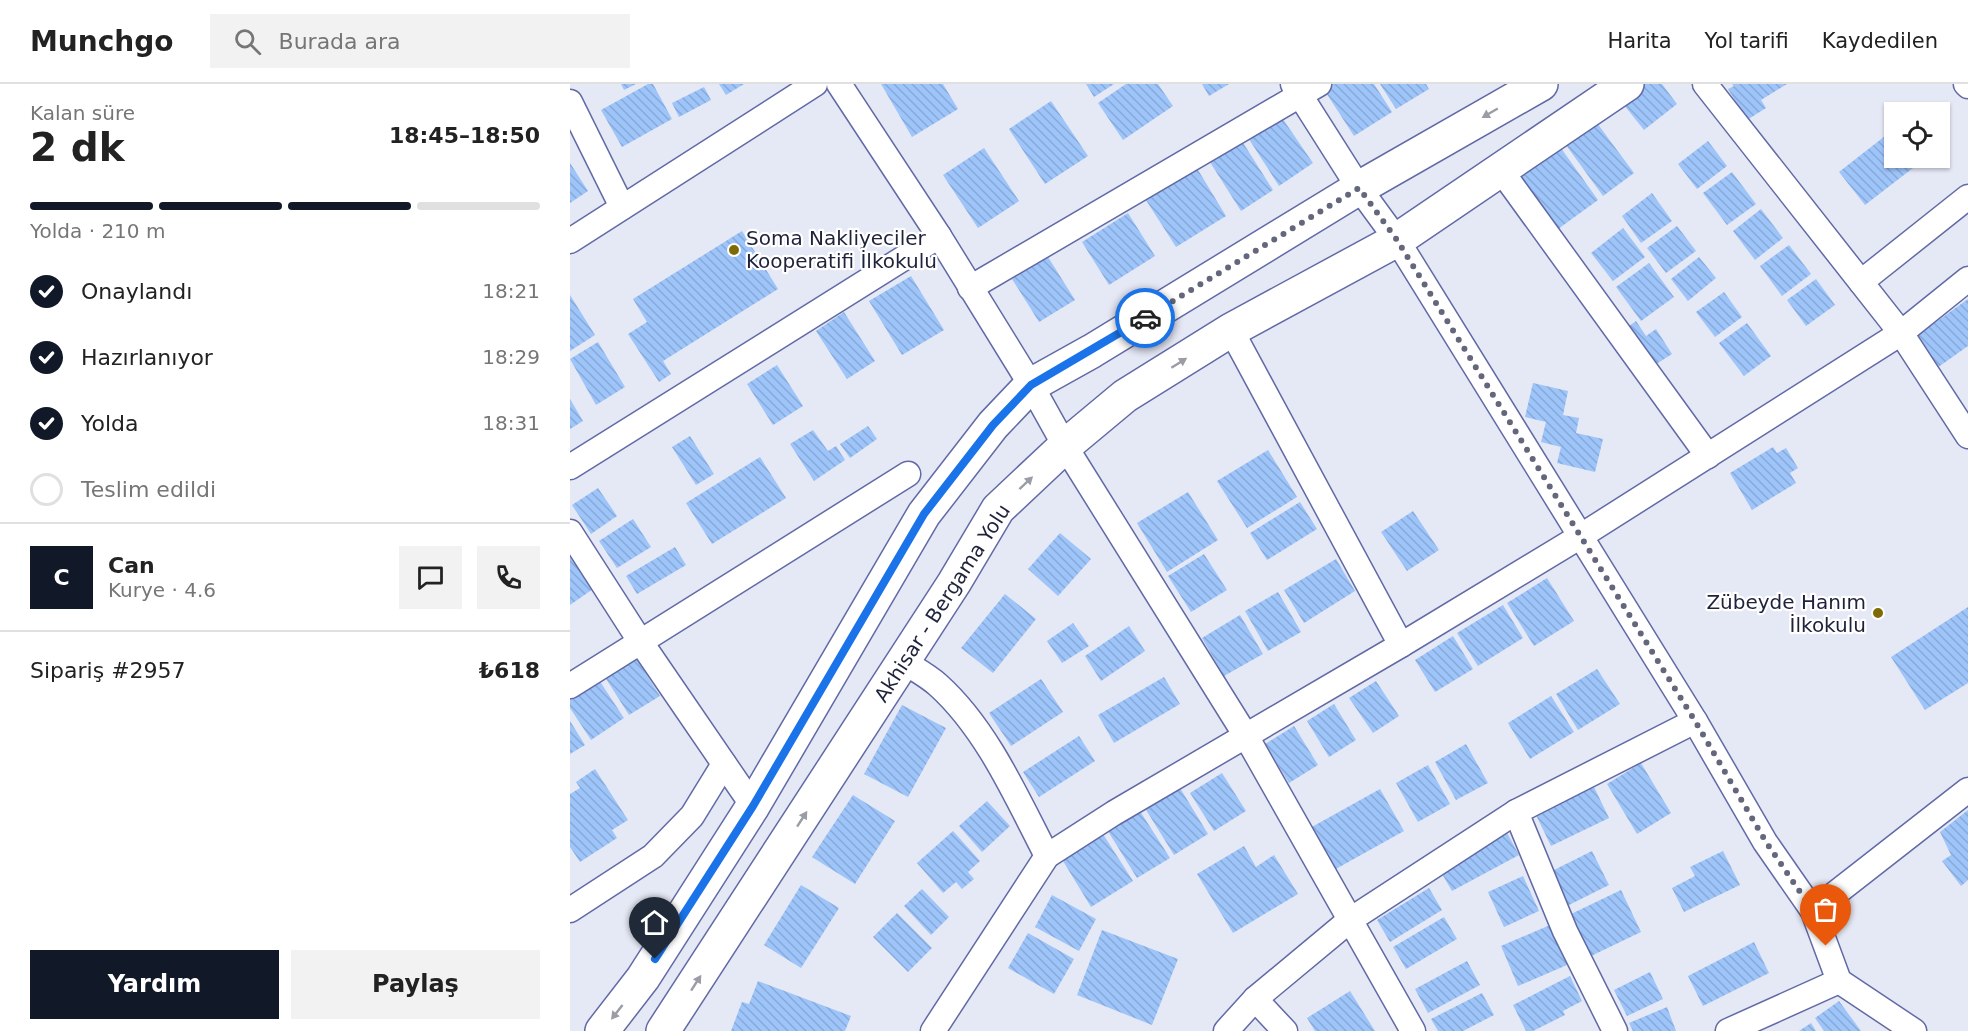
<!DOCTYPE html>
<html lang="tr">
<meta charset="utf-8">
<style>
body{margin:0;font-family:"DejaVu Sans",sans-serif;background:#f2f2f2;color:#222;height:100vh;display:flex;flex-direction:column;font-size:22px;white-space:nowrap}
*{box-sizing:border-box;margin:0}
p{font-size:20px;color:#767676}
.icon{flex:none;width:33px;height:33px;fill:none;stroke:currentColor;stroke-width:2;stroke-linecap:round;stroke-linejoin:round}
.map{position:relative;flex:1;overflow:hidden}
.details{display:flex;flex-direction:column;background:#fff;width:570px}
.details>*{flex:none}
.controls{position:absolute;left:1314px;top:18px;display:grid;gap:12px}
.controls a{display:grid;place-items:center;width:66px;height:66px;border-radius:0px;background:#fff;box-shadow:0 2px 4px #0004;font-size:30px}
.pin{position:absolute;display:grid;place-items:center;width:51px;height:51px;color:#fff;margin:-62px -26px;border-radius:50% 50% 50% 0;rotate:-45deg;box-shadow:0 0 6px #0007}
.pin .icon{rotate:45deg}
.courier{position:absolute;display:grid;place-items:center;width:60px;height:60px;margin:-30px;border:4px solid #1a73e8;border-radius:50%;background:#fff;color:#222;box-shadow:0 2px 8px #0007}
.summary em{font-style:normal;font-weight:600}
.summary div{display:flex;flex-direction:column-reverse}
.summary{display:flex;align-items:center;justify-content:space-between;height:102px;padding:0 30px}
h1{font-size:39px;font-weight:600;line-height:45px}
.bar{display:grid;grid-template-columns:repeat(4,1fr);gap:9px 6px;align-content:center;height:72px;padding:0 30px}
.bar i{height:8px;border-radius:4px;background:#e0e0e0}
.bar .active{background:#111827}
.bar p{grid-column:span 4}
.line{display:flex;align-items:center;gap:15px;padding:0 30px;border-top:2px solid #e0e0e0}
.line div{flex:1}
.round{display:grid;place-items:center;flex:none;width:63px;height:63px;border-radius:0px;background:#f2f2f2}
ol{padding:0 30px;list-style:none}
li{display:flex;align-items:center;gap:18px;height:66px}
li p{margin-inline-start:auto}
li .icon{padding:6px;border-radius:50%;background:#111827;color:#fff;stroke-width:4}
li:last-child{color:#767676}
li i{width:33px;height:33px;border:3px solid #e0e0e0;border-radius:50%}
.cta{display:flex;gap:12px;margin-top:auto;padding:12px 30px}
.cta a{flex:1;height:69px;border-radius:0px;background:#111827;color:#fff;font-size:24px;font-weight:600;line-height:69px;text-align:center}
.cta a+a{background:#f2f2f2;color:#222}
header{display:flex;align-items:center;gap:36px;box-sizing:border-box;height:84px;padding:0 30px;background:#fff;border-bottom:2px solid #e0e0e0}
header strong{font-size:28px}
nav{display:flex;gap:33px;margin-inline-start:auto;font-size:21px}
.search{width:420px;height:54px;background:#f2f2f2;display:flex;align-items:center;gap:15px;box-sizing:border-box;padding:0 21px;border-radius:0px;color:#767676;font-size:22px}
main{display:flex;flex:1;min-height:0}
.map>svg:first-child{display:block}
.building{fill:url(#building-back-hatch)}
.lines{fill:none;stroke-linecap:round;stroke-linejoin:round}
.minor-casing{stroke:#616aa5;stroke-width:27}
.primary-casing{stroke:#616aa5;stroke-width:36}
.minor{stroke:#fff;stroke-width:24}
.primary{stroke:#fff;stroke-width:33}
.oneway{fill:#9a9ca6}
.done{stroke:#64677b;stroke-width:6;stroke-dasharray:0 10.8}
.route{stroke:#1a73e8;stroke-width:8}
.poi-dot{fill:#7e6b04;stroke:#fff;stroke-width:2}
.labels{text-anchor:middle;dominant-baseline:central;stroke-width:4.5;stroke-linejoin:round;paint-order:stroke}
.poi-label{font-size:20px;fill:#1e223a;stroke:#fff;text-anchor:start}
.street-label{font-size:20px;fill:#1e223a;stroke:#fff}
</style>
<header>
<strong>Munchgo</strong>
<div class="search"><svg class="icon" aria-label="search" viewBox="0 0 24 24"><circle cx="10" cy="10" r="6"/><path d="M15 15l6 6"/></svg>Burada ara</div>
<nav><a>Harita</a><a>Yol tarifi</a><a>Kaydedilen</a></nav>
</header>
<main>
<section class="details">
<div class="summary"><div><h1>2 dk</h1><p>Kalan süre</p></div><em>18:45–18:50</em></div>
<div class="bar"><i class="active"></i><i class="active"></i><i class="active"></i><i></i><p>Yolda · 210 m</p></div>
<ol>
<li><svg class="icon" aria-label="check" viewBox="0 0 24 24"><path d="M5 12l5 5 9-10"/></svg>Onaylandı<p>18:21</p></li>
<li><svg class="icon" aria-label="check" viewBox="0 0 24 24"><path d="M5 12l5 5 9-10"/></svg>Hazırlanıyor<p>18:29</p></li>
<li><svg class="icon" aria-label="check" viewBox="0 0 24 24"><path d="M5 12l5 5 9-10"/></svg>Yolda<p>18:31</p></li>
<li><i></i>Teslim edildi</li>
</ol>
<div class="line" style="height:108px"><b class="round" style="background:#111827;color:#fff">C</b><div><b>Can</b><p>Kurye · 4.6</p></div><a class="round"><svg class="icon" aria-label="chat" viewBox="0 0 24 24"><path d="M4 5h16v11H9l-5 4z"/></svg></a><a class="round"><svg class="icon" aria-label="phone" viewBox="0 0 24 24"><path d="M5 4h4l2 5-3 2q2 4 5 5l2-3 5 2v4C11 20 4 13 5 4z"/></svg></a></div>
<div class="line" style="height:78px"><div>Sipariş #2957</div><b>₺618</b></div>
<div class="cta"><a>Yardım</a><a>Paylaş</a></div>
</section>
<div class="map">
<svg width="1398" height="947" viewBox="0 0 1398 947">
<defs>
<pattern id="building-back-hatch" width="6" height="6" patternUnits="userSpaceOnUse" patternTransform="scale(1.5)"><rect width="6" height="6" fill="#9ec5fa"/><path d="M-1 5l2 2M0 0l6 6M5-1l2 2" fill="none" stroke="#88a9d7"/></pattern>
</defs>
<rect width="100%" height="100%" fill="#e5e8f5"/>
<g class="building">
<polygon points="51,0 66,0 54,6"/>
<polygon points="78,0 83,0 102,35 52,63 31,26"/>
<polygon points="149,0 174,0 156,11"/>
<polygon points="311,0 373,0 388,25 342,53"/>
<polygon points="516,0 544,0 524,13"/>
<polygon points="556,0 588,0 603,22 553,56 528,19"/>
<polygon points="632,0 659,0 639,12"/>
<polygon points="753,0 804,0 822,28 784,52 751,1"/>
<polygon points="810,0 856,0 859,5 826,25"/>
<polygon points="1060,0 1092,0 1107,20 1074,46 1046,11"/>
<polygon points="1162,0 1217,0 1191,16 1196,24 1177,36 1158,5 1164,2"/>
<polygon points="134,3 141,16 109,33 102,19"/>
<polygon points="481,17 518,72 475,100 439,45"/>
<polygon points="708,28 743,79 709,102 675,49"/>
<polygon points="1024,35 1064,89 1033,112 993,57"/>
<polygon points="1324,45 1324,74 1356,74 1295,121 1269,88"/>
<polygon points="670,54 703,106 671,127 638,75"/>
<polygon points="1138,57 1157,82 1127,105 1108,80"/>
<polygon points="988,60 1028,116 984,148 944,92"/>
<polygon points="414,64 449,117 408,144 373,91"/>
<polygon points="0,79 18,107 0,119"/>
<polygon points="625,81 656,132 606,163 574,113"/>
<polygon points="1162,88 1186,120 1157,141 1133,109"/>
<polygon points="1082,109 1102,137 1071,159 1052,132"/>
<polygon points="1191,125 1213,154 1185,176 1163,147"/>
<polygon points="558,129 585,172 539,201 512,158"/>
<polygon points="1107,142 1126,167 1096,189 1077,164"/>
<polygon points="1053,144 1075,173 1043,197 1021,169"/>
<polygon points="172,147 208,205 93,277 101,290 89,298 58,250 77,238 63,215"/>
<polygon points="1219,161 1241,190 1212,212 1190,182"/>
<polygon points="478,173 505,216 469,238 442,195"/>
<polygon points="1129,173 1146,194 1118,217 1101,195"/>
<polygon points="1079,179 1104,213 1071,237 1046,203"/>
<polygon points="341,192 374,246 332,271 299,217"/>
<polygon points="1246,195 1265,221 1236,242 1217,216"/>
<polygon points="1154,208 1172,233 1145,253 1126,228"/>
<polygon points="0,211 25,251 0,267"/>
<polygon points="1398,215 1398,262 1367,284 1345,253"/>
<polygon points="274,228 305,277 277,295 246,247"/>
<polygon points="1066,237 1076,252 1086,245 1102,270 1080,284 1055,245"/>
<polygon points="1177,239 1201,272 1174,292 1149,259"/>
<polygon points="28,258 55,303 26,321 0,275"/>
<polygon points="207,281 233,322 203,341 177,300"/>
<polygon points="963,299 998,307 993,331 1009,334 1006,349 1033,355 1025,388 987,379 991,363 971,358 976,338 955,333"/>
<polygon points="0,315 13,337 0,345"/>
<polygon points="298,342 307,355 280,374 270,360"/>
<polygon points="243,346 258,367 266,362 275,376 244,397 220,360"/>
<polygon points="120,352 144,390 126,401 102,363"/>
<polygon points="1203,363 1207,369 1216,364 1228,384 1220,389 1226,399 1182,426 1160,389"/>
<polygon points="698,366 727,413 677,444 647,397"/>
<polygon points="190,373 216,414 142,460 116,419"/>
<polygon points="28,404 47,432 21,450 2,421"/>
<polygon points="618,408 648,456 597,488 567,439"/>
<polygon points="730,418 747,445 697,476 680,449"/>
<polygon points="843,427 869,466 837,487 811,448"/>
<polygon points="63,435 81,463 47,484 29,457"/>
<polygon points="490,449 521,475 488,512 458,485"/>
<polygon points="105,463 116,481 67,510 56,492"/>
<polygon points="0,470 23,505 0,521"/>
<polygon points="634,470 657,506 621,528 598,492"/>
<polygon points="766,475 785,507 734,539 714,506"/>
<polygon points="977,494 1004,537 964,562 937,519"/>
<polygon points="708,508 731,548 698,567 675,527"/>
<polygon points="435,510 466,535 423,589 391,564"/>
<polygon points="933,521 953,554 908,582 887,549"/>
<polygon points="1398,523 1398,599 1355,626 1321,573"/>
<polygon points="670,531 693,570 654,592 632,554"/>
<polygon points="503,539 519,562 492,579 477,557"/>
<polygon points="559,542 575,567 531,597 515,572"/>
<polygon points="883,552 903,585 865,608 845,576"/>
<polygon points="64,571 90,612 59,631 33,590"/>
<polygon points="1027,585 1050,620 1008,646 986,610"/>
<polygon points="27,593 54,634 21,656 0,624 0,611"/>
<polygon points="594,593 610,620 544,659 528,631"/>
<polygon points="471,595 493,628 441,662 419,629"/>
<polygon points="806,597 829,632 803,649 779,614"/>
<polygon points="981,612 1004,648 960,675 938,639"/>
<polygon points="764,620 786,656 759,673 737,637"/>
<polygon points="332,621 376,644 338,713 294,690"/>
<polygon points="0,637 15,661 0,670"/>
<polygon points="724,642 748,681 719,699 695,660"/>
<polygon points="509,652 525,677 469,713 453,688"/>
<polygon points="896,660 918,699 886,716 865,678"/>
<polygon points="1071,679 1101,729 1067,750 1037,700"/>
<polygon points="858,681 880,720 848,738 826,699"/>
<polygon points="25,685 58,736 42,746 47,754 10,778 0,763 0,710 10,704 6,698"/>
<polygon points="652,689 676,727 644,747 620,709"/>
<polygon points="607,699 638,750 604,771 573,721"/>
<polygon points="1024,703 1039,734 981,762 966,731"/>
<polygon points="810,705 834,747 764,786 740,744"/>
<polygon points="283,711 325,737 285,800 242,773"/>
<polygon points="417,717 440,742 412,768 389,742"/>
<polygon points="568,724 600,774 567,794 536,744"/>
<polygon points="1398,726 1398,796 1391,802 1372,777 1381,771 1370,748"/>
<polygon points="383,747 410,777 398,788 404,795 392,805 386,798 373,809 347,779"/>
<polygon points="531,747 563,797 521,823 490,772"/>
<polygon points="936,747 949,771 882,807 868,783"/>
<polygon points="674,762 686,783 704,771 728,810 663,849 627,790"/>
<polygon points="1022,767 1039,801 997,822 980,788"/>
<polygon points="1153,767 1170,801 1114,828 1102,804 1125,792 1120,783"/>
<polygon points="953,792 969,827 934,843 918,808"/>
<polygon points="231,801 269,824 231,884 194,861"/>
<polygon points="859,804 872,826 820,858 807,836"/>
<polygon points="352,805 379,833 361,851 334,822"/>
<polygon points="1051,806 1071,848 1019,873 999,831"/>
<polygon points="482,811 526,835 509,867 465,843"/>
<polygon points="327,829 362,864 338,888 303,853"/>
<polygon points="874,833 887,855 836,885 823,863"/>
<polygon points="980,841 997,881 948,902 931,862"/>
<polygon points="532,846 608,875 582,941 507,911"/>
<polygon points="458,849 504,875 484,910 438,884"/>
<polygon points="1184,858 1199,889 1133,922 1118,892"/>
<polygon points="897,877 910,901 858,929 845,905"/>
<polygon points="1080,888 1093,915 1057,932 1044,906"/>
<polygon points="1000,892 1012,917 993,927 995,931 963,947 956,947 943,921"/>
<polygon points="188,897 281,932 275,947 161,947 172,918 179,920"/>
<polygon points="780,907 805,947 745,947 737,934"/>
<polygon points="912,909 924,931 893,947 868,947 861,935"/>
<polygon points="1269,917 1291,947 1254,947 1245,934"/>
<polygon points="1097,923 1106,947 1063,947 1059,939"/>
<polygon points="1241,939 1246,947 1229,947"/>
</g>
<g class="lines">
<g class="minor-casing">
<g id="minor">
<polyline points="269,0 369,152 461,301 495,362 676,652 843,947"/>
<polyline points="723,0 789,104 827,156 1125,637 1195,758 1243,827 1269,897 1344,947"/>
<polyline points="1135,0 1331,249 1398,352"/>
<polyline points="1396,0 1398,2"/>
<polyline points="0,18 52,123"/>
<polyline points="930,85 1138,372"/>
<polyline points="0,157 245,0"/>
<polyline points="1291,198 1398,113"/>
<polyline points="400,204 749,0"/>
<polyline points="661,246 831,561"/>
<polyline points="0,383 369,152"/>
<polyline points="0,448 70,557 183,722"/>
<path d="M334,578C345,585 358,592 368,601C417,645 447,714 477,772"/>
<polyline points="0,602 338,390"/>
<polyline points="946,728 995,847 1045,947"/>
<polyline points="0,826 83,772 122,732 154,680"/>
<polyline points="1243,827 1398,706"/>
<polyline points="685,915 715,947"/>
<polyline points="363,947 477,772 544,729 831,561 1011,452 1331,249 1398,195"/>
<polyline points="656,947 685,915 780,836 946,728 1125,637"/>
<polyline points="1158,947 1269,897"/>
</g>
</g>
<g class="primary-casing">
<g id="primary">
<polyline points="32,947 73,894 183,722 354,430 423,341 461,301 522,267 789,104 971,0"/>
<polyline points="93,947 384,499 428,425 495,362 555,312 661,246 827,156 1057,0"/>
</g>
</g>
<use href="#minor" class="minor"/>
<use href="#primary" class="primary"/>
</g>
<defs><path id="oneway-solid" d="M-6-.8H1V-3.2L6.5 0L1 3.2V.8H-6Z" transform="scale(1.5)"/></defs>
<g class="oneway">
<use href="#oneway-solid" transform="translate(920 29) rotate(150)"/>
<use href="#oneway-solid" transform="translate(609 279) rotate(-32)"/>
<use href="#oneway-solid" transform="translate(456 399) rotate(-43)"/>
<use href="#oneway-solid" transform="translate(232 735) rotate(-57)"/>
<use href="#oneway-solid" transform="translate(126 899) rotate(-57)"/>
<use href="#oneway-solid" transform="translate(47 928) rotate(128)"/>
</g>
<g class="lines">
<polyline class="done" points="575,234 789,104 827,156 1125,637 1196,758 1243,827 1256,862"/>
<polyline class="route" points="85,875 183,722 354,430 423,341 461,301 575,234"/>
</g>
<g class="poi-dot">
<circle cx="164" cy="166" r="6"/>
<circle cx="1308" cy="529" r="6"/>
</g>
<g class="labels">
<g class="poi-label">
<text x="176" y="154">Soma Nakliyeciler<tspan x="176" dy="23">Kooperatifi İlkokulu</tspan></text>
<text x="1296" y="518" text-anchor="end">Zübeyde Hanım<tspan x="1296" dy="23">İlkokulu</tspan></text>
</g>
<g class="street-label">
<text transform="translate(372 519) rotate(-57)">Akhisar - Bergama Yolu</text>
</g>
</g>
</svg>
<div class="controls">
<a><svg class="icon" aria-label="locate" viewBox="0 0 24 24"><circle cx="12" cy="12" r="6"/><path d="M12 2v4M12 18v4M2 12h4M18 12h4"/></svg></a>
</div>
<div class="pin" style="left:1256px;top:862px;background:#ea580c"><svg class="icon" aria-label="bag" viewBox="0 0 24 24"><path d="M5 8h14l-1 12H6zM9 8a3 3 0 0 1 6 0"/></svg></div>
<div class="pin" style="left:85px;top:875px;background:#1f2937"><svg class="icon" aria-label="home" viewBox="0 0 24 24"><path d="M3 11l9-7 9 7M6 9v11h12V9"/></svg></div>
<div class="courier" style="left:575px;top:234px"><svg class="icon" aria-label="car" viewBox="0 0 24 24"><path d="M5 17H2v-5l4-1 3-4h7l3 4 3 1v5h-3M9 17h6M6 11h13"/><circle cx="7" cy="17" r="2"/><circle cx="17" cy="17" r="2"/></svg></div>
</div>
</main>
